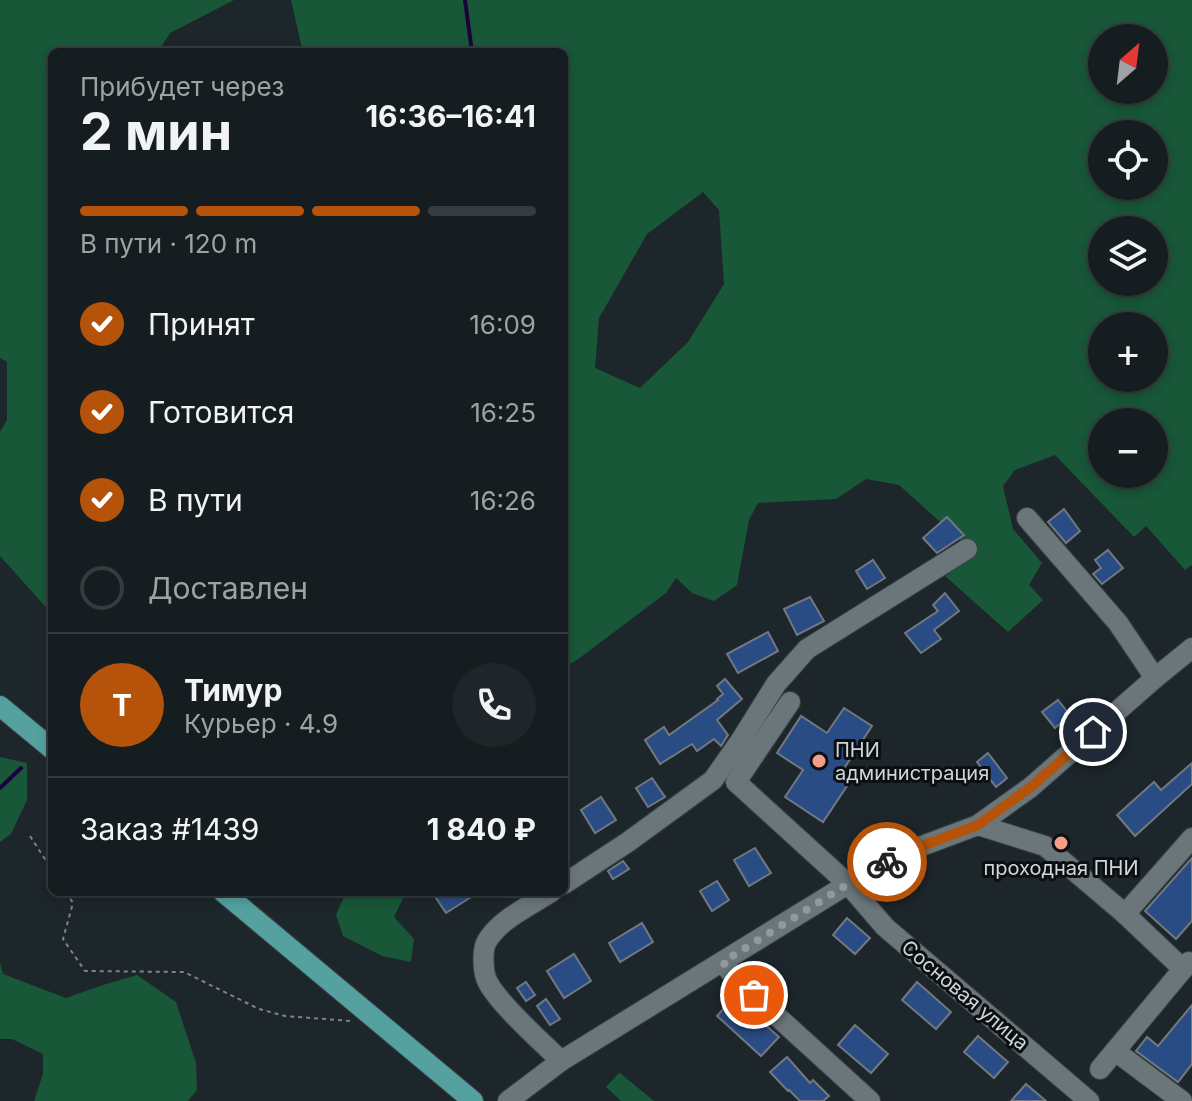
<!DOCTYPE html>
<html lang="ru">
<meta charset="utf-8">
<style>
body{margin:0;font-family:Inter,sans-serif;background:#1f2629;color:#f1f3f6;height:100vh;display:flex;flex-direction:column;font-size:30px;white-space:nowrap}
*{box-sizing:border-box;margin:0}
p{font-size:26px;color:#9ea2a5}
.icon{flex:none;width:44px;height:44px;fill:none;stroke:currentColor;stroke-width:2;stroke-linecap:round;stroke-linejoin:round}
.map{position:relative;flex:1;overflow:hidden}
.panel{position:absolute;left:48px;top:48px;width:520px;height:848px;display:flex;flex-direction:column;background:#161d20;border-radius:12px;box-shadow:0 4px 12px #0003,0 0 0 2px #353b3e}
.panel>*{flex:none}
.needle{width:52px;rotate:28deg}
.tools{position:absolute;left:1088px;top:24px;display:grid;gap:16px}
.tools a{display:grid;place-items:center;width:80px;height:80px;border-radius:50%;background:#161d20;box-shadow:0 4px 12px #0003,0 0 0 2px #353b3e;font-size:40px}
.pin{position:absolute;display:grid;place-items:center;width:68px;height:68px;color:#fff;margin:-34px;border:4px solid #fff;border-radius:50%;box-shadow:0 2px 8px #0007}
.courier{position:absolute;display:grid;place-items:center;width:80px;height:80px;margin:-40px;border:6px solid #b45309;border-radius:50%;background:#fff;color:#222;box-shadow:0 2px 10px #0007}
.overview em{font-style:normal;font-weight:700}
.overview div{display:flex;flex-direction:column-reverse}
.overview{display:flex;align-items:center;justify-content:space-between;height:136px;padding:0 32px}
h1{font-size:52px;font-weight:700;line-height:60px}
.bar{display:grid;grid-template-columns:repeat(4,1fr);gap:12px 8px;align-content:center;height:96px;padding:0 32px}
.bar i{height:10px;border-radius:6px;background:#353b3e}
.bar .selected{background:#b45309}
.bar p{grid-column:span 4}
.line{display:flex;align-items:center;gap:20px;padding:0 32px;border-top:2px solid #353b3e}
.line div{flex:1}
.round{display:grid;place-items:center;flex:none;width:84px;height:84px;border-radius:42px;background:#1f2629}
ol{padding:0 32px;list-style:none}
li{display:flex;align-items:center;gap:24px;height:88px}
li p{margin-inline-start:auto}
li .icon{padding:8px;border-radius:50%;background:#b45309;color:#fff;stroke-width:4}
li:last-child{color:#9ea2a5}
li i{width:44px;height:44px;border:4px solid #353b3e;border-radius:50%}
.map>svg:first-child{display:block}
.forest{fill:#185738;fill-rule:evenodd}
.lines{fill:none;stroke-linecap:round;stroke-linejoin:round}
.stream{stroke:#1a023c;stroke-width:4}
.building{fill:#2a4c84;stroke:#727881;stroke-width:2}
.minor-casing{stroke:#3b4346;stroke-width:22}
.major-casing{stroke:#3b4346;stroke-width:22}
.path{stroke:#7c8487;stroke-width:2;stroke-dasharray:4 4;stroke-linecap:butt}
.minor{stroke:#6b767b;stroke-width:20}
.major{stroke:#54a1a0;stroke-width:20}
.done{stroke:#91999b;stroke-width:8;stroke-dasharray:0 14.4}
.route{stroke:#b45309;stroke-width:10}
.poi-dot{fill:#f49e87;stroke:#0b0f11;stroke-width:3}
.labels{text-anchor:middle;dominant-baseline:central;stroke-width:6;stroke-linejoin:round;paint-order:stroke}
.poi-label{font-size:20px;fill:#d0d6d8;stroke:#0b0f11;text-anchor:start}
.street-label{font-size:20px;fill:#d0d6d8;stroke:#0b0f11}
</style>
<div class="map">
<svg width="1192" height="1101" viewBox="0 0 1192 1101">
<rect width="100%" height="100%" fill="#1d272b"/>
<g class="forest">
<polygon points="0,0 234,0 170,33 158,52 52,52 52,614 0,556 0,432 7,420 7,362 0,358"/>
<path d="M291,0H1192V565L1185,570L1146,526L1134,537L1055,455L1015,470L1003,486L1013,529L1042,563L1029,585L1043,600L1008,632L945,576L976,554L899,485L866,479L836,499L758,503L749,520L737,585L714,601L692,593L676,578L666,593L577,660L564,667V52H303ZM1102,38H1154V90H1102ZM1102,134H1154V186H1102ZM703,192L719,210L724,284L688,342L640,388L595,368L599,318L647,234ZM1102,230H1154V282H1102ZM1102,326H1154V378H1102ZM1102,422H1154V474H1102Z"/>
<polygon points="0,757 27,763 27,800 11,834 0,842"/>
<polygon points="346,892 404,892 405,894 394,917 414,939 411,962 382,956 343,936 336,915"/>
<polygon points="0,963 3,974 66,998 103,985 137,975 176,1002 196,1063 197,1090 188,1101 34,1101 43,1074 43,1054 12,1039 0,1039"/>
<polygon points="619,1073 620,1073 654,1101 621,1101 606,1087"/>
</g>
<g class="lines">
<g class="stream">
<polyline points="465,0 472,52"/>
<polyline points="0,788 21,768"/>
</g>
</g>
<g class="building">
<polygon points="1064,509 1080,531 1066,543 1048,522"/>
<polygon points="947,517 964,535 937,553 923,538"/>
<polygon points="1108,550 1123,568 1102,584 1093,574 1101,568 1095,560"/>
<polygon points="873,560 885,578 867,589 856,571"/>
<polygon points="945,593 959,611 934,630 941,639 921,653 905,633 938,611 933,605"/>
<polygon points="810,597 824,621 797,635 784,609"/>
<polygon points="768,632 778,651 738,673 727,654"/>
<polygon points="725,679 742,699 717,720 728,735 721,746 714,739 697,751 692,744 660,764 645,740 664,727 669,735 718,700 717,699 723,694 717,686"/>
<polygon points="1058,700 1070,715 1055,728 1042,712"/>
<polygon points="844,708 872,726 839,776 849,783 823,822 785,797 803,770 777,753 801,716 827,733"/>
<polygon points="988,753 1007,778 996,787 977,762"/>
<polygon points="1192,763 1192,784 1135,836 1117,815 1154,782 1161,790"/>
<polygon points="652,778 665,797 648,807 636,788"/>
<polygon points="601,797 616,820 595,833 581,810"/>
<polygon points="755,848 771,873 749,886 734,860"/>
<polygon points="1192,858 1192,921 1176,939 1145,911"/>
<polygon points="623,861 629,869 613,879 608,871"/>
<polygon points="717,881 729,900 712,911 700,891"/>
<polygon points="432,892 479,892 446,913"/>
<polygon points="847,918 870,938 855,954 833,935"/>
<polygon points="642,923 653,942 620,962 609,943"/>
<polygon points="574,954 591,981 564,998 547,971"/>
<polygon points="526,982 535,995 526,1001 517,988"/>
<polygon points="917,982 951,1012 936,1029 902,1000"/>
<polygon points="734,997 779,1037 761,1056 717,1016"/>
<polygon points="546,999 560,1019 550,1025 537,1006"/>
<polygon points="1192,1005 1192,1064 1178,1082 1136,1051 1147,1037 1158,1046"/>
<polygon points="855,1025 888,1054 871,1073 838,1045"/>
<polygon points="978,1036 1008,1062 994,1078 964,1052"/>
<polygon points="787,1057 810,1083 813,1080 829,1096 823,1101 800,1101 789,1090 788,1091 770,1072"/>
<polygon points="1026,1084 1046,1101 1011,1101"/>
</g>
<g class="lines">
<g class="minor-casing">
<g id="minor">
<polyline points="1027,518 1118,623 1155,678"/>
<polyline points="790,702 736,782 848,884 885,927 1089,1101"/>
<polyline points="978,825 1045,846 1125,914 1183,969"/>
<polyline points="564,884 628,842 713,780 741,740 776,684 807,649 967,549"/>
<path d="M551,892C530,906 500,919 487,941C482,949 483,969 486,978C493,999 543,1043 561,1061"/>
<polyline points="1125,914 1192,838"/>
<polyline points="723,962 734,977 870,1101"/>
<polyline points="1115,1051 1182,1101"/>
<polyline points="1100,1069 1189,962"/>
<polyline points="508,1101 561,1061 848,884 903,853 978,825 1031,787 1155,678 1192,648"/>
</g>
</g>
<g class="major-casing">
<g id="major">
<polyline points="0,706 52,749"/>
<polyline points="223,892 473,1101"/>
</g>
</g>
<g class="path">
<polyline points="30,836 52,870"/>
<polyline points="66,892 73,903 63,939 85,971 184,972 259,1009 285,1016 351,1021"/>
</g>
<use href="#minor" class="minor"/>
<use href="#major" class="major"/>
</g>
<g class="lines">
<polyline class="done" points="754,995 734,977 723,962 848,884 887,862"/>
<polyline class="route" points="887,862 903,853 978,825 1031,787 1093,732"/>
</g>
<g class="poi-dot">
<circle cx="819" cy="761" r="8"/>
<circle cx="1061" cy="843" r="8"/>
</g>
<g class="labels">
<g class="poi-label">
<text x="835" y="750">ПНИ<tspan x="835" dy="23">администрация</tspan></text>
<text x="1061" y="868" text-anchor="middle">проходная ПНИ</text>
</g>
<g class="street-label">
<text transform="translate(965 995) rotate(40)">Сосновая улица</text>
</g>
</g>
</svg>
<div class="tools">
<a><svg class="needle" viewBox="-14 -14 28 28"><path d="M0-13l5 13h-10z" fill="#e53935"/><path d="M0 13l5-13h-10z" fill="#9ea2a5"/></svg></a>
<a><svg class="icon" aria-label="locate" viewBox="0 0 24 24"><circle cx="12" cy="12" r="6"/><path d="M12 2v4M12 18v4M2 12h4M18 12h4"/></svg></a>
<a><svg class="icon" aria-label="layers" viewBox="0 0 24 24"><path d="M12 4l9 5-9 5-9-5zM3 14l9 5 9-5"/></svg></a>
<a>+</a>
<a>−</a>
</div>
<div class="pin" style="left:754px;top:995px;background:#ea580c"><svg class="icon" aria-label="bag" viewBox="0 0 24 24"><path d="M5 8h14l-1 12H6zM9 8a3 3 0 0 1 6 0"/></svg></div>
<div class="pin" style="left:1093px;top:732px;background:#1f2937"><svg class="icon" aria-label="home" viewBox="0 0 24 24"><path d="M3 11l9-7 9 7M6 9v11h12V9"/></svg></div>
<div class="courier" style="left:887px;top:862px"><svg class="icon" aria-label="bike" viewBox="0 0 24 24"><circle cx="6" cy="16" r="4"/><circle cx="18" cy="16" r="4"/><path d="M6 16l4-8h5l3 8M10 8l3 8H6M13 5h3"/></svg></div>
<section class="panel">
<div class="overview"><div><h1>2 мин</h1><p>Прибудет через</p></div><em>16:36–16:41</em></div>
<div class="bar"><i class="selected"></i><i class="selected"></i><i class="selected"></i><i></i><p>В пути · 120 m</p></div>
<ol>
<li><svg class="icon" aria-label="check" viewBox="0 0 24 24"><path d="M5 12l5 5 9-10"/></svg>Принят<p>16:09</p></li>
<li><svg class="icon" aria-label="check" viewBox="0 0 24 24"><path d="M5 12l5 5 9-10"/></svg>Готовится<p>16:25</p></li>
<li><svg class="icon" aria-label="check" viewBox="0 0 24 24"><path d="M5 12l5 5 9-10"/></svg>В пути<p>16:26</p></li>
<li><i></i>Доставлен</li>
</ol>
<div class="line" style="height:144px"><b class="round" style="background:#b45309;color:#fff">Т</b><div><b>Тимур</b><p>Курьер · 4.9</p></div><a class="round"><svg class="icon" aria-label="phone" viewBox="0 0 24 24"><path d="M5 4h4l2 5-3 2q2 4 5 5l2-3 5 2v4C11 20 4 13 5 4z"/></svg></a></div>
<div class="line" style="height:104px"><div>Заказ #1439</div><b>1 840 ₽</b></div>
</section>
</div>
